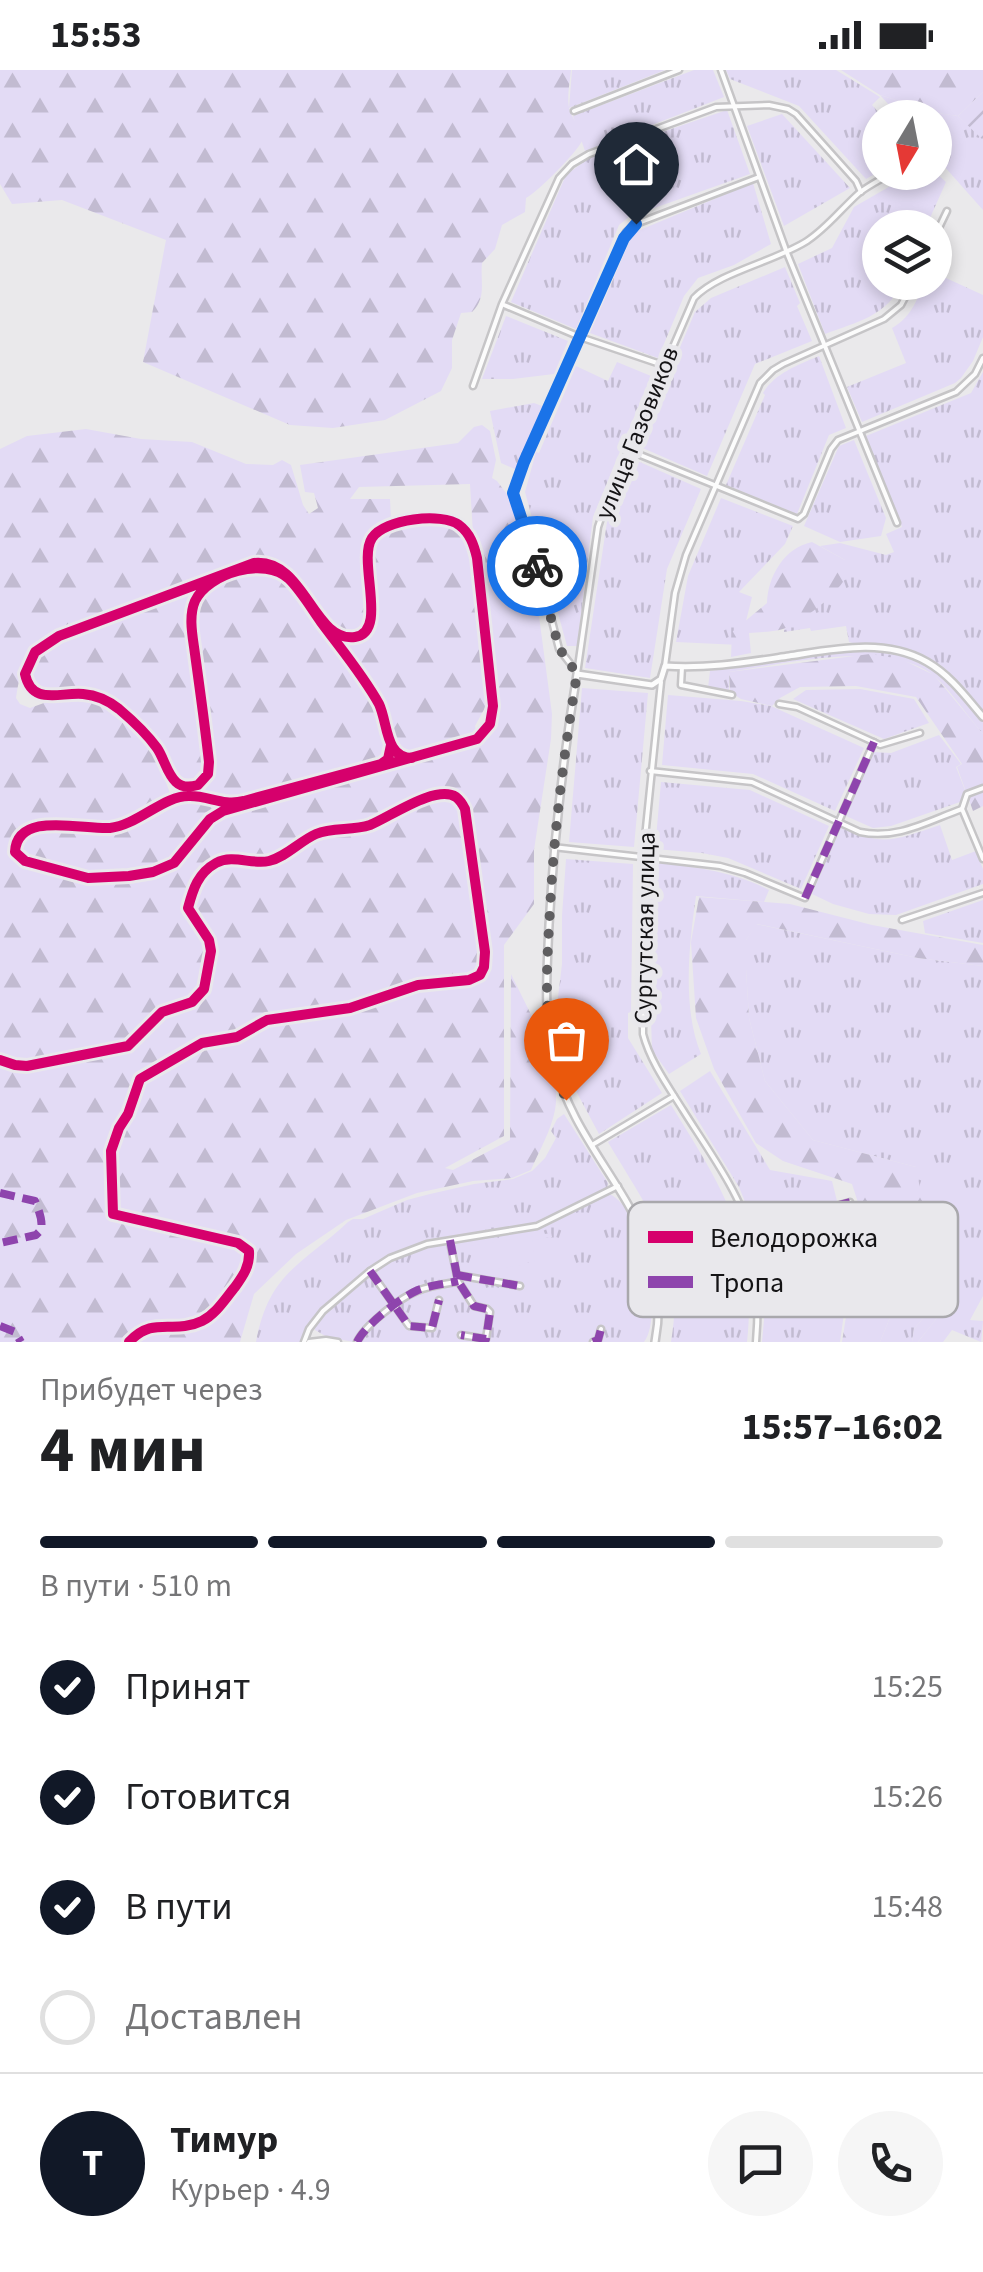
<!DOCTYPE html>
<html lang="ru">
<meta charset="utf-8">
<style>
body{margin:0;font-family:"Source Sans 3",sans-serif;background:#f6f6f6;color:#202124;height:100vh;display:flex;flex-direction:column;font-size:38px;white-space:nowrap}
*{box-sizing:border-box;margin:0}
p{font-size:32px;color:#757577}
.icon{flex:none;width:55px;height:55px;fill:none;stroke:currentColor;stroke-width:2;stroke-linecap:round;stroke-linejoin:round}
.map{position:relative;height:1272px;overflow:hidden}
.side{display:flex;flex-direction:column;background:#fff;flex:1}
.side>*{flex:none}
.needle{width:65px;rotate:190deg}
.controls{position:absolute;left:862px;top:30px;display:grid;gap:20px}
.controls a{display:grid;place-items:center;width:90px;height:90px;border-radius:50%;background:#fff;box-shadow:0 5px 15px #0003;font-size:50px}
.pin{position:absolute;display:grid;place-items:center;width:85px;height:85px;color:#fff;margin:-102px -42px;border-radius:50% 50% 50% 0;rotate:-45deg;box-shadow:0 0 10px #0007}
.pin .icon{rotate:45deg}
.courier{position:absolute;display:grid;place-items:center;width:100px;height:100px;margin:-50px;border:8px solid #1a73e8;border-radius:50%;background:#fff;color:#222;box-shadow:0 2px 12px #0007}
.headline em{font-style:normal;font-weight:700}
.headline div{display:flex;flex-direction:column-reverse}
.headline{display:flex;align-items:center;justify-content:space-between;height:170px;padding:0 40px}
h1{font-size:65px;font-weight:700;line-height:75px}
.bar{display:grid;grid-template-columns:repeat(4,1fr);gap:15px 10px;align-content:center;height:120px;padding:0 40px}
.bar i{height:12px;border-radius:8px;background:#e0e0e0}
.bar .active{background:#111827}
.bar p{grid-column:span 4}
.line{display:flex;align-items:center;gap:25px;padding:0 40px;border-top:2px solid #e0e0e0}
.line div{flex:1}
.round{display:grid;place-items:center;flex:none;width:105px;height:105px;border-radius:52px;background:#f6f6f6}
ol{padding:0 40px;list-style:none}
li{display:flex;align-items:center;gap:30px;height:110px}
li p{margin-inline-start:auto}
li .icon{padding:10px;border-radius:50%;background:#111827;color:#fff;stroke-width:4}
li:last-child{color:#757577}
li i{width:55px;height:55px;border:5px solid #e0e0e0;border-radius:50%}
.status{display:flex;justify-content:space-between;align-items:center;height:70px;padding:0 50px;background:#fff;direction:ltr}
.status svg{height:28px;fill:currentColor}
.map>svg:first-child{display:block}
.grass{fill:url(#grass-tufts)}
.forest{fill:url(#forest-firs);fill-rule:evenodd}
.garden{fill:url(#garden-furrows)}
.pitch{fill:#e3dbf5}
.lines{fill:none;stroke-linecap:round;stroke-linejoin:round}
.minor-casing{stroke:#c6c5c7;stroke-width:9}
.tertiary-casing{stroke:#c6c5c7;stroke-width:10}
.minor{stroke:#fcfcfc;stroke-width:4}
.tertiary{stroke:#fcfcfc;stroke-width:5}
.quiet{stroke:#8e44ad;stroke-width:8;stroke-dasharray:15 8;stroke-linecap:butt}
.cycleway-casing{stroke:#e9e8ec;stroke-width:16}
.cycleway{stroke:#d6006c;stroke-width:10}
.done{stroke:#5f5e60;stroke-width:10;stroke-dasharray:0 18}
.route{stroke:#1a73e8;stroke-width:12}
.labels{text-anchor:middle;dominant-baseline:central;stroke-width:10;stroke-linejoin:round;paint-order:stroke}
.street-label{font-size:25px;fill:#141315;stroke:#e9e8ec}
.key{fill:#e9e8ec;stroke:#a9a8ac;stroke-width:2.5}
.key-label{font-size:28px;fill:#141315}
</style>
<div class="status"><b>15:53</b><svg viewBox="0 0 49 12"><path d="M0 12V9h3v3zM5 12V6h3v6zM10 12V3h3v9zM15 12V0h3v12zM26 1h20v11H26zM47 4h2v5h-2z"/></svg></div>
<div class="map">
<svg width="983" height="1272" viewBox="0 0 983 1272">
<defs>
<pattern id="grass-tufts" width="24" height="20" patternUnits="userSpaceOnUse" patternTransform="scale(2.5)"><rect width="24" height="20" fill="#e3dbf5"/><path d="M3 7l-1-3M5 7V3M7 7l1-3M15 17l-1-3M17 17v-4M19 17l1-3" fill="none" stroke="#c2bbd1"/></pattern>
<pattern id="forest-firs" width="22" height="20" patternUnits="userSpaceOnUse" patternTransform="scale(2.5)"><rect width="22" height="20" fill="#e3dbf5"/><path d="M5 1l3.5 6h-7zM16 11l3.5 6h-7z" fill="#c2bbd1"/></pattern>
<pattern id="garden-furrows" width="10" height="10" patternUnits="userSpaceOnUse" patternTransform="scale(2.5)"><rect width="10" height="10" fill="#e3dbf5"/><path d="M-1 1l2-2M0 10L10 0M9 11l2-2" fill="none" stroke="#c2bbd1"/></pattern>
</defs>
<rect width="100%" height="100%" fill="#eae9eb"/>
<g class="grass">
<polygon points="572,0 665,0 569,38"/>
<polygon points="694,0 713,0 724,27 585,81 573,46"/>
<polygon points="726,0 836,0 880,27 872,35 883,47 880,48 880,101 866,109 799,36 730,9"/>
<polygon points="880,25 937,43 958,46 983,69 983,140 935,86 935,48 900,47"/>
<polygon points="727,40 750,104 629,147 619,155 576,259 511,232 566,105 592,86"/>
<polygon points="782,44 850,118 784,156 747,56"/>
<path d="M935,102L946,112L926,157L880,158V212L902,213C887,246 857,252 825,264L798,194L832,178L854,137L913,103Z"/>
<polygon points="753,113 771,174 734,195 698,208 684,226 658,288 590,263 630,170 635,162"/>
<polygon points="785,197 800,233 797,236 812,271 755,294 707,406 638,376 695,242 711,228"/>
<path d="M935,203L983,225V267L973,291L961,308L955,313L862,352L847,317L906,293L892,258C911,247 916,232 924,213L935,212Z"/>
<polygon points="506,246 568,271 554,304 513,309 482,309"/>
<path d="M819,286L846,358L829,365L797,444L726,415L765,325L763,323C775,303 798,295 819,286Z"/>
<polygon points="617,292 651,306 593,447 577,576 567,576 525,422 536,382 539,383 576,296 608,311"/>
<path d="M983,302V640C960,615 938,588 903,579C885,574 865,578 849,572L846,556L811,561L810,558L784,562V559L823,533L845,490L820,476L840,473L886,485L894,482L886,464L902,457L866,366L971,323Z"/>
<polygon points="534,333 542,336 517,400 501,393 490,341"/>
<polygon points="854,370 886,448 881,466 840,472 804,456 839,376"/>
<polygon points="633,389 701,419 667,499 650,608 585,598 607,452"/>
<polygon points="721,428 793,456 785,474 739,522 752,527 740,575 676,572 688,506"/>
<path d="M871,580C931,585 946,607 983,650V664C970,649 947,616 933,605C886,569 785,594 729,602V622L708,618L710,601L853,581Z"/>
<polygon points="582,618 648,623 634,777 569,772"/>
<polygon points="860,619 914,629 929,653 884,669 793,629 806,620"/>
<polygon points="668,625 741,631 771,636 864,678 835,741 753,704 662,695"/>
<polygon points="939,665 961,694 956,697 965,720 960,732 891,756 873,758 846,746 873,682 891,683"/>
<polygon points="661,712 750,720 829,756 801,819 728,788 702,783 655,779"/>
<path d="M940,755L952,790L976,781L983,799V814L896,845L869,844L833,834L812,824L841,757C884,778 897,769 940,755Z"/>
<polygon points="566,789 633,794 631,942 628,943 628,968 662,1023 599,1064 568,1006 571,1004 559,970 556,944 562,894 562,846"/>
<path d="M650,792C693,797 730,800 769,820L764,832L696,826C689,875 682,938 701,984L669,1004L652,980L647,822Z"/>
<polygon points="983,830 983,873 925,863 923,851"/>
<polygon points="756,854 918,888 983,896 983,1226 970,1250 983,1251 981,1272 952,1260 943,1272 918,1272 940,1244 953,1221 946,1196 941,1227 914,1259 912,1272 880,1272 902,1218 901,1182 916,1097 813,1070 765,1011 749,948 746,899 746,870"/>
<polygon points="710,1001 770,1100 832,1111 837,1131 754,1154 739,1117 680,1021"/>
<path d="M671,1035C722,1117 758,1171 747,1272H671C686,1184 650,1144 608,1072Z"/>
<path d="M564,1044L608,1113L607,1118L536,1153L426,1171L389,1185L368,1198L320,1239L307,1258L301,1272H256C269,1202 302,1195 348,1152L353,1149H363L407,1130L430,1124L474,1114L513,1109L532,1101L545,1088L556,1068L551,1061L557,1049Z"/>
<path d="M609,1124C641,1135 665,1244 644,1272H354L327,1267L315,1260V1257L340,1228L372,1203L407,1183L450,1172L538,1159Z"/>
<polygon points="845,1236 840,1272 762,1272 765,1239"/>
</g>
<g class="forest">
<path d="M0,0H571C570,12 566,30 570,41C575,55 582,54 582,71C576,83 538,122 526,128L525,142L502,155L495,179L482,193C480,212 487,227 472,242L461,243L452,270V298L441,321L385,350L333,358L290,355L143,292L166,170L62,130L12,134L0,114Z"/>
<polygon points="841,0 983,0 983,22 958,46 937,43 880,25"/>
<path d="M482,355L490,361L496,390L492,408L497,411L509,427L535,516L552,644L551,669L534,780V834L504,875V1066L445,1098L453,1100L510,1070L511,904C528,940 563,999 555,1040C551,1061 539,1081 531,1100L512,1108L473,1111L417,1123L346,1150L296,1184L254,1224L240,1272H0V379L27,366L86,359L141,369L192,372L246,394L273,395L282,390L291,395L303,435L309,444L318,438L314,423L305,422L300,395L458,373L474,357ZM470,414L473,464L482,493L499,647L493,662L481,674L218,750L210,755L180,792L166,803L147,809L89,813L16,791L11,782L14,763C42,737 81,759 114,753C133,750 156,736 170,723L158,691L143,668L97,633L55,629L30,638L20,634L16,628C22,592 25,577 60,561L246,491C251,490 256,488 262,488C302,489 313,553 351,562L364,554L366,545C364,499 344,476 391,449L390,429H350L359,417Z"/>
<path d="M440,453C457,455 464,466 471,481L487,634L475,656L477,664L472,667L406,684C390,674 392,650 384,633C372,612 356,592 341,573L342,569C359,572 368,567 375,552C378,519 351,465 400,456C413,453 427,454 440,453Z"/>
<path d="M812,472L845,490L850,498C846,518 802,553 783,559C773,562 760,562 749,563L751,583L731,587L732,562L767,533C768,506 784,478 812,472Z"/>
<path d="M264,500L276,503L289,514L374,630L384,664L385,677L383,686L372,693L237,729L228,730L194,723C205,719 212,711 212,700L194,546C201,515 234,503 264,500Z"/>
<path d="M188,522L193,525L187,536L188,563L206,699L200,712L188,714L179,711C175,701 172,691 167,682C152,655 118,626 87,621C72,618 56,620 40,620L34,617C28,599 41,582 56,574Z"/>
<polygon points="870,584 901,589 934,605 983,664 983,736 973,741 957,697 962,694 916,627 856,616 800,617 780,628 772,636 741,629 730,622 729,602"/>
<path d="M184,730H193L221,736C198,747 191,771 173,788C142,817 54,801 20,782L19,776L22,767C49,749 80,764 110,763C136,762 162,743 184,730Z"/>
<polygon points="699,827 790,834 872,855 983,875 983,896 918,888 757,854 746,870 746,899 749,948 765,1011 813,1070 916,1097 928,1161 901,1182 902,1218 880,1272 842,1272 862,1145 852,1114 783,1091 756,1073 714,999 696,948 691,872"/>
<path d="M949,1192L954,1193C962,1222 935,1250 918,1272H912L914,1259L941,1227L946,1196Z"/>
</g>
<polygon class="garden" points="983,22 983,68 982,69 958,46"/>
<polygon class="pitch" points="551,1163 552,1167 532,1170 535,1192 526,1193 525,1195 474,1202 470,1176"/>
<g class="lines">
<g class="minor-casing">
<g id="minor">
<polyline points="721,0 787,183 897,453"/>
<polyline points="574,41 679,0"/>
<polyline points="935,166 947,141"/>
<polyline points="504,235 580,267 663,295"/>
<polyline points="473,316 502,234 559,108 572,94 589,84 716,37 769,35 788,39 796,44 856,111 861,122"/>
<polyline points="628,380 798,449 804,444 831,379 838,370 956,322 975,304 983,288"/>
<polyline points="665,596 675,523 686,485 760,313 773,300 783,294 884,249 901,235 913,212"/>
<polyline points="682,597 681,615 732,625"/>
<polyline points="576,601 559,579 544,519 513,423 524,392 626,162 636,154 759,107"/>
<path d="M577,604L598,457L607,430L694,228C719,202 774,192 807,171C827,158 841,139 859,123C869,115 882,109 893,102"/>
<path d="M661,612L643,787V964C650,991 668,1016 683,1040C704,1074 741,1124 750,1163C758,1199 759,1236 756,1272"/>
<polyline points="779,634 797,637 880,675 920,663"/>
<path d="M650,701L752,712L860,762C897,770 928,751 962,739"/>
<polyline points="983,718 967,724 962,739 983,789"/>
<polyline points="553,777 720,796 745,803 805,828 874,672"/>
<polyline points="902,850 983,823"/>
<polyline points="592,1075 674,1026"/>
<polyline points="749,1160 850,1132"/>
<polyline points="450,1172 458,1211 474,1236 487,1239 490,1242 486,1269 461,1265"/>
<polyline points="370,1201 409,1256 432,1258 439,1230"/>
<polyline points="457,1205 520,1216"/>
<polyline points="759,1235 847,1232"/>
<polyline points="304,1272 309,1259 323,1241 370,1201 390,1188 427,1174 537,1156 618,1116"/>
<polyline points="309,1272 326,1270 338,1272"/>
<path d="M357,1272C365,1255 400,1228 417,1221C429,1216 443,1214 456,1212"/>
<polyline points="593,1272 598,1270 601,1259"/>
</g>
</g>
<g class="tertiary-casing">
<path id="tertiary" d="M655,1272C678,1150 580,1097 554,992C543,946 547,901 549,855C554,770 563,687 577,604L652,615L661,609L665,596C707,599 748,592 789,586C835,579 885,568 927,592C950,605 966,627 983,647"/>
</g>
<use href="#minor" class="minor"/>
<use href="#tertiary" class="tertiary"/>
<g class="quiet">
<polyline points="805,828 874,672"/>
<path d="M0,1123L35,1131C39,1141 43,1150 41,1160L36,1165L0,1173"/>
<polyline points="749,1160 850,1132"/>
<polyline points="450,1170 458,1211 474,1236 487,1239 490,1242 486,1269 461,1265"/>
<polyline points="370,1201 409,1256 432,1258 439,1230"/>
<polyline points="457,1205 520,1216"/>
<polyline points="759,1235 847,1232"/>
<polyline points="0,1256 15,1262 21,1272"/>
<path d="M357,1272C365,1255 400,1228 418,1220C431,1215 445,1214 458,1211"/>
<polyline points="593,1272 598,1270 601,1259"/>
</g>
<g class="cycleway-casing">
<g id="cycleway">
<path d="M391,675L388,689L381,694L244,731C222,736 210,726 190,726C164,725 138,755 110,758C83,760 17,740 15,782L25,791L88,808L129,806L153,802L174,793L210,749L223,741L477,669L490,654L493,636L477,488C474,475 470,463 459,455C442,442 384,449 372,468C357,491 389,562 355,567C313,573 305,488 254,493L59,566L35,582L25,604C32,636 59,622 83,624C96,625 109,631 119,639C132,650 147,664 157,678C164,688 167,704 176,712C182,718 191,717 198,715L208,704L209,692C205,656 200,620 195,584C193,568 188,547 195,531C208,503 265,486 289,509C301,521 311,538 321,552C341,579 363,605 379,634C388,653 385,688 412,688"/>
<path d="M0,990L15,995L27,996L128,976L162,942L192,932L204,919L211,881L209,870L188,838C193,819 198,803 216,793C233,784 252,795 269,791C286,787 300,771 316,764C333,757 352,761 370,755C390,747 436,714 456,727C460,730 463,735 465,739L485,882L484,897L480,905L469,910L418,915L350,938L267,950L237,967L202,973L140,1009L128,1044L119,1058L111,1081L113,1144L238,1173L249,1181C250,1196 243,1206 235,1217C225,1229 216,1244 202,1251C173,1265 154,1245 129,1272"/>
</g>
</g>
<use href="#cycleway" class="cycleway"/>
</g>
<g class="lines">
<path class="done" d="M537,496L559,578L577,604C564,683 554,761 550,840C546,908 542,965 566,1030"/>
<polyline class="route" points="537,496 513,423 524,392 624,168 636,154"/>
</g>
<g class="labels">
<g class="street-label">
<text transform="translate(637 363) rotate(-68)">улица Газовиков</text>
<text transform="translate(645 858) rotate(-89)">Сургутская улица</text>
</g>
</g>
<rect x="628" y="1132" width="330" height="115" rx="15" class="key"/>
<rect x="648" y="1161" width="45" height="12" fill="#d6006c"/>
<rect x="648" y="1206" width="45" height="12" fill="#8e44ad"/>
<g class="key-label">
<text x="710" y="1177">Велодорожка</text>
<text x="710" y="1222">Тропа</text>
</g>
</svg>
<div class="controls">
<a><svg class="needle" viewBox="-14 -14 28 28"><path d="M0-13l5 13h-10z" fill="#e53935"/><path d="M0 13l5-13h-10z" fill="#757577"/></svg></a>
<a><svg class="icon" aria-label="layers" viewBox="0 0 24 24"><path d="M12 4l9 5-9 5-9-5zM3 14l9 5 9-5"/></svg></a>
</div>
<div class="pin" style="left:566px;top:1030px;background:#ea580c"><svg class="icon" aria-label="bag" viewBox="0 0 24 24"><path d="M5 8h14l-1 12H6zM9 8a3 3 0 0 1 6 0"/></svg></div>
<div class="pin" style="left:636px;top:154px;background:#1f2937"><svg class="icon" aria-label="home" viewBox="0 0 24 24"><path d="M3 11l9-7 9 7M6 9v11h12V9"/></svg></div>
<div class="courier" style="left:537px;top:496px"><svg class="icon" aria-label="bike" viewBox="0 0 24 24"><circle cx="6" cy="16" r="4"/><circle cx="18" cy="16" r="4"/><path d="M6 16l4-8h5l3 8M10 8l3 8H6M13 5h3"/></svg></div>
</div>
<section class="side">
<div class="headline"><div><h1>4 мин</h1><p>Прибудет через</p></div><em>15:57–16:02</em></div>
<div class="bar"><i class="active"></i><i class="active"></i><i class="active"></i><i></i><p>В пути · 510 m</p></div>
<ol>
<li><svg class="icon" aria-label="check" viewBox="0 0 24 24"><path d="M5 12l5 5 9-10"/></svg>Принят<p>15:25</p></li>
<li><svg class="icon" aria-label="check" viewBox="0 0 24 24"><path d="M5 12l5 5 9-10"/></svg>Готовится<p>15:26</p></li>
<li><svg class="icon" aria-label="check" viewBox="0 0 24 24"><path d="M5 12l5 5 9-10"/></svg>В пути<p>15:48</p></li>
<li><i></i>Доставлен</li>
</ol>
<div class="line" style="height:180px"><b class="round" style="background:#111827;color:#fff">Т</b><div><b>Тимур</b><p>Курьер · 4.9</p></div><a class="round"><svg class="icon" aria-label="chat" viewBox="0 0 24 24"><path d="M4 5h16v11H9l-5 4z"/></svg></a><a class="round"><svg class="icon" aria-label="phone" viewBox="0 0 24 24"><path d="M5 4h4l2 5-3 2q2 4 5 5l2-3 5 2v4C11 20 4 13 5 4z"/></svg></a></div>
</section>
